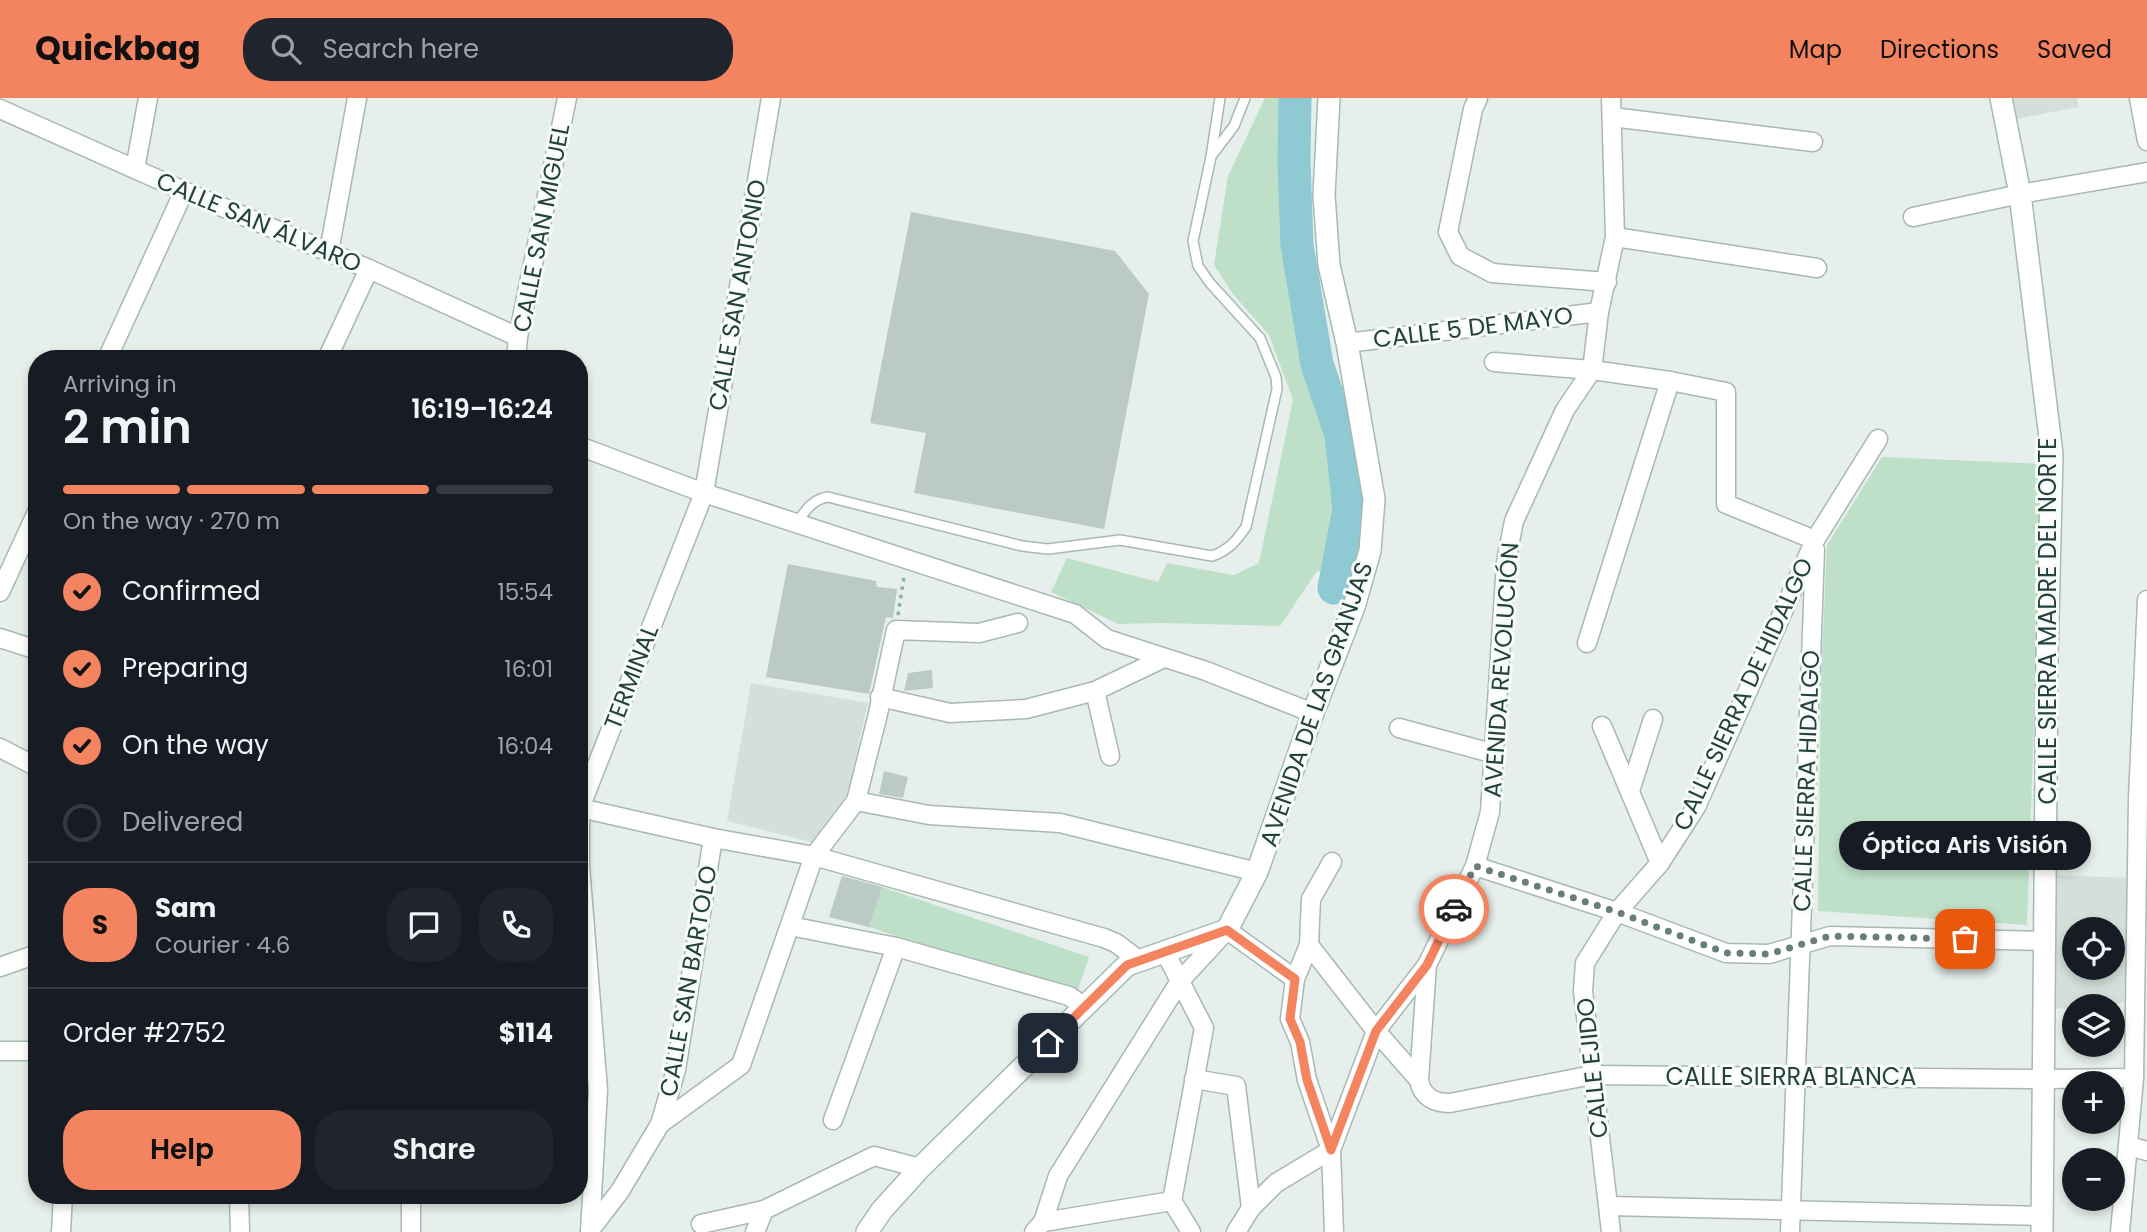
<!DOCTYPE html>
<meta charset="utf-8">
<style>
body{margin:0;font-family:Poppins,sans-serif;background:#20242c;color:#f1f3f6;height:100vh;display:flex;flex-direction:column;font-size:26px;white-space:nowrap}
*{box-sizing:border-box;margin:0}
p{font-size:23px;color:#9ea1a6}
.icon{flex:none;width:38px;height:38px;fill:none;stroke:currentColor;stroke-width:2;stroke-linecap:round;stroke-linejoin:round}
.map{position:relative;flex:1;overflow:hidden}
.drawer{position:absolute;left:28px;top:252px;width:560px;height:854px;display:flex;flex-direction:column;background:#171b24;border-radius:28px;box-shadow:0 4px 10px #0003}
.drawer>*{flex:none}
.controls{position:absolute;left:2062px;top:819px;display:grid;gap:14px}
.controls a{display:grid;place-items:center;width:63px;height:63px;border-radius:50%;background:#171b24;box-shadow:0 4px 10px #0003;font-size:35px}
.pin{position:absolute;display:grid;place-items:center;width:60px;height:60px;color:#fff;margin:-30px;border-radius:14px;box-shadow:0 4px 10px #0006}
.courier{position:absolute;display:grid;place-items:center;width:70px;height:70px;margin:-35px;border:5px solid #f4845f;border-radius:50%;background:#fff;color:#222;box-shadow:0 2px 9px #0007}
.bubble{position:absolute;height:49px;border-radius:24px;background:#171b24;box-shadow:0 4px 10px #0003;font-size:23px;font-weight:600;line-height:49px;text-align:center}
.head em{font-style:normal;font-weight:600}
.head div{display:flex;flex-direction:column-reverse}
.head{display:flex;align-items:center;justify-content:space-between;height:119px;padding:0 35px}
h1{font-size:46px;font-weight:600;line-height:52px}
.bar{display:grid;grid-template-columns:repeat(4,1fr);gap:10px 7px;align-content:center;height:84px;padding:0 35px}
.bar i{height:9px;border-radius:5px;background:#363941}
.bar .active{background:#f4845f}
.bar p{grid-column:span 4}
.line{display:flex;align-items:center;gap:18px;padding:0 35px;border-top:2px solid #363941}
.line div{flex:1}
.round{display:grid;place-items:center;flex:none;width:74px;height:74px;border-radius:28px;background:#20242c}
ol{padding:0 35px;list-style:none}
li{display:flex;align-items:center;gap:21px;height:77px}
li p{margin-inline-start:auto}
li .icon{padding:7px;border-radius:50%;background:#f4845f;color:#111;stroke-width:4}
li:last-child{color:#9ea1a6}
li i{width:38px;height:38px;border:4px solid #363941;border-radius:50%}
.cta{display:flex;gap:14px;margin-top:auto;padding:14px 35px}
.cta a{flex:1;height:80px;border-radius:28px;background:#f4845f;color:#111;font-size:28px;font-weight:600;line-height:80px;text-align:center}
.cta a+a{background:#20242c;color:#f1f3f6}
header{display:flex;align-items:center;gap:42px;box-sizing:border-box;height:98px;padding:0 35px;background:#f4845f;color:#111}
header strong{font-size:33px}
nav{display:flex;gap:38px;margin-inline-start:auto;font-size:24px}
.search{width:490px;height:63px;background:#20242c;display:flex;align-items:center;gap:18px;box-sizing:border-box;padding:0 24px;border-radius:28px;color:#9ea1a6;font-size:26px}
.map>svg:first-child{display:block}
.built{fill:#d4dfda;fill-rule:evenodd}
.green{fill:#bfe0c8}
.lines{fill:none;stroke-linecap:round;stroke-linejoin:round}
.river{stroke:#8ec9d4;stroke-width:33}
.building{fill:#bbcac4}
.lane-casing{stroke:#a8b8b2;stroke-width:12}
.street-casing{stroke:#a8b8b2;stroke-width:21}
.secondary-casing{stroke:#a4bbb3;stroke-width:24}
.path{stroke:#86b3a5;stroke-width:3.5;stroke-dasharray:3.5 5;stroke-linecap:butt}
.lane{stroke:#fff;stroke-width:9}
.street{stroke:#fff;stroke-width:18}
.secondary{stroke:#fff;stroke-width:21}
.done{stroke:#687f78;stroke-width:7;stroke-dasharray:0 12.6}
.route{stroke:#f4845f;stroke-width:9}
.labels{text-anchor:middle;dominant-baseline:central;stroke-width:6;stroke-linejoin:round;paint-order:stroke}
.street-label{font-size:24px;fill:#24423a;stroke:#f7fbf9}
</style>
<header>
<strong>Quickbag</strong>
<div class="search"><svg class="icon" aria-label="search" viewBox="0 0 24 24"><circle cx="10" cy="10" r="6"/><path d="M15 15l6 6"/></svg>Search here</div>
<nav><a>Map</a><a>Directions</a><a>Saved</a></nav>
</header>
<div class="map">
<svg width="2147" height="1134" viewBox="0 0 2147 1134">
<rect width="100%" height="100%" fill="#e6efeb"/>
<g class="built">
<polygon points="2018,0 2077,0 2079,9 2011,22 2007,2"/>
<polygon points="751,585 868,605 847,698 812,744 727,723"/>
<path d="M2056,777L2130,780L2124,905L2055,911ZM2074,831H2112V870H2074Z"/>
</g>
<g class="green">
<polygon points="1265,0 1288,0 1287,64 1290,148 1311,263 1336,338 1343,410 1330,475 1317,473 1280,528 1162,525 1118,526 1051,494 1067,460 1158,484 1167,465 1234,477 1259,465 1293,302 1269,237 1233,196 1214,167 1228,78"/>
<polygon points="1882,359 2043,366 2027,827 1818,813 1821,581 1827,447"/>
<polygon points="882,789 1089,859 1076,898 869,829"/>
</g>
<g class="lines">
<polyline class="river" points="1295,0 1294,63 1297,147 1317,266 1341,337 1349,411 1334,490"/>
</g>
<g class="building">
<polygon points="911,114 1115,153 1149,196 1104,431 914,395 926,335 870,325"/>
<polygon points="788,466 876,483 877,489 897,491 893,520 886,519 869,596 766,579"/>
<polygon points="932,572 933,590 904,593 908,575"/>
<polygon points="884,673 908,679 903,700 879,696"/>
<polygon points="842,778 882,789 869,829 829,819"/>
</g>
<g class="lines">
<g class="lane-casing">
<g id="lane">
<polyline points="1212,57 1234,28 1245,0"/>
<path d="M797,424C806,412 813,401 828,399L1022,448L1048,451L1120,442L1212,458C1229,452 1236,443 1246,429L1277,291L1276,279L1260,240L1210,185L1198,168L1193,143L1211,59L1220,0"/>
</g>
</g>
<g class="street-casing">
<g id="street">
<polyline points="1478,0 1473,11 1448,134 1460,158 1492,175 1607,184"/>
<path d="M1611,0L1615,139L1599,214L1592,272L1565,312L1514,423L1506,464L1490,714L1475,768L1427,867L1419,982C1422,999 1434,1005 1450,1005L1592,977L2043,981L2134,980"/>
<polyline points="2139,0 2147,43"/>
<polyline points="0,11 184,93 369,171 518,239"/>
<polyline points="1612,19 1813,44"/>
<polyline points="135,71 148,0"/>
<polyline points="1913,119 2020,96 2147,74"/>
<polyline points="1615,139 1817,170"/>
<polyline points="329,154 357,0"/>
<polyline points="1347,245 1599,214"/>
<polyline points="107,261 184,93"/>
<polyline points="327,261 369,171"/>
<polyline points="516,261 518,239 567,0"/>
<polyline points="1494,264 1592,272 1670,283 1726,294 1726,406 1815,442"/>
<polyline points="579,348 704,395 1075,516 1107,541 1206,573 1313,615"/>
<polyline points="0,494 37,414"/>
<polyline points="0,540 37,552"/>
<polyline points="1587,545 1670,283"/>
<polyline points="1095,593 1110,658"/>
<polyline points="880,599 950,615 1026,611 1095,593 1164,560"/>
<polyline points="1602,628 1660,765"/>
<polyline points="1399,630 1495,656"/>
<polyline points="0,650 37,669"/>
<polyline points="1630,693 1653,621"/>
<polyline points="856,703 929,717 1060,725 1257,774"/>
<polyline points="580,710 713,740 814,758 1104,840 1116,845 1140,863"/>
<polyline points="1332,764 1311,801 1309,847 1295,881 1290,921 1300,944 1307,982 1331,1052 1334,1134"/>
<polyline points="1475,768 1617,814 1726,855 1769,856 1830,838 2046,843"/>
<polyline points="790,828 896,849 1069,898 1085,909"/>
<polyline points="1309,847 1376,933 1419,982"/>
<polyline points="1165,854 1204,930 1172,1103"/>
<polyline points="0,869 37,856"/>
<polyline points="0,953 37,953"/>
<polyline points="1194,981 1236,988 1251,1110"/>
<polyline points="833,1022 896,849"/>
<polyline points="660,1026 741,967 814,758 856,703 877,620 896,532 979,535 1018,525"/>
<polyline points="2129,1048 2147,1053"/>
<polyline points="1331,1052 1376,933 1427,867"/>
<polyline points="239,1097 240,1134"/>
<polyline points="411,1097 411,1134"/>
<polyline points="1172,1103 1191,1134"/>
<polyline points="1609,1108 2043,1118"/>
<polyline points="1043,1124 1172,1103"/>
<polyline points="701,1126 764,1112"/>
<polyline points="590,1132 620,1093 660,1026 676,972 713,740"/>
<polyline points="61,1134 63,1097"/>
<polyline points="590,1134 598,992 580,768 580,710 704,395 771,0"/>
<polyline points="755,1134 764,1112 874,1058 920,1070"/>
<polyline points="1034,1134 1043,1124 1058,1078 1180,883 1227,832 1295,881"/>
<polyline points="1236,1134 1251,1110 1276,1085 1331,1052"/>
<polyline points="1611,1134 1583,893 1585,865 1617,814 1660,765 1696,709 1815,442 1878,341"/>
<polyline points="1790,1134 1815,452"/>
<polyline points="2120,1134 2134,980 2138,700 2147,502"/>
</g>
</g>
<g class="secondary-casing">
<g id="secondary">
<polyline points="2001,0 2020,96 2052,356 2047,562 2042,1134"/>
<polyline points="867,1134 882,1112 920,1070 1127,867 1227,832 1257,774 1313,615 1354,509 1370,453 1374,401 1347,245 1329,167 1324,97 1329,0"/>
</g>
</g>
<polyline class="path" points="898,517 904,479"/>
<use href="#lane" class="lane"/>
<use href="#street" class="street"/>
<use href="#secondary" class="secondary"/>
</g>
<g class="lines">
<polyline class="done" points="1454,811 1475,768 1617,814 1726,855 1769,856 1830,838 1965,841"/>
<polyline class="route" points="1048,945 1127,867 1227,832 1295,881 1290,921 1300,944 1307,982 1331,1052 1376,933 1427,867 1454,811"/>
</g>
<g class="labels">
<g class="street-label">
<text transform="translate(259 124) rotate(23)">CALLE SAN ÁLVARO</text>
<text transform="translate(541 130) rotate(-79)">CALLE SAN MIGUEL</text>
<text transform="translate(737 197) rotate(-80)">CALLE SAN ANTONIO</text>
<text transform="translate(1473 229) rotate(-7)">CALLE 5 DE MAYO</text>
<text transform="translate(2047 523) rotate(-90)">CALLE SIERRA MADRE DEL NORTE</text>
<text transform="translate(1501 572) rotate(-86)">AVENIDA REVOLUCIÓN</text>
<text transform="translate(631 579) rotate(-69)">TERMINAL</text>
<text transform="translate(1743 596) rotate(-65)">CALLE SIERRA DE HIDALGO</text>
<text transform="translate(1316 606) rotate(-71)">AVENIDA DE LAS GRANJAS</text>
<text transform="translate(1806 683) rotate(-88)">CALLE SIERRA HIDALGO</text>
<text transform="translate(688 883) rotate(-80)">CALLE SAN BARTOLO</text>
<text transform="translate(1592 970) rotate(-96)">CALLE EJIDO</text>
<text x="1791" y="978">CALLE SIERRA BLANCA</text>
</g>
</g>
</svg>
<div class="controls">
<a><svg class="icon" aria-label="locate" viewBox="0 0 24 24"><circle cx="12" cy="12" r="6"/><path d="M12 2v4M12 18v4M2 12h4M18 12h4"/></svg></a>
<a><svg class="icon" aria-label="layers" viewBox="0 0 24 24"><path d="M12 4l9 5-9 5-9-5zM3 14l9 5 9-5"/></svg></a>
<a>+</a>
<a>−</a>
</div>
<div class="pin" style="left:1965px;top:841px;background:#ea580c"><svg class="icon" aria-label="bag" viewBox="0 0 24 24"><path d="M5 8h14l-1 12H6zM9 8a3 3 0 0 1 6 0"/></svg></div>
<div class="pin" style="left:1048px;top:945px;background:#1f2937"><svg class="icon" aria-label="home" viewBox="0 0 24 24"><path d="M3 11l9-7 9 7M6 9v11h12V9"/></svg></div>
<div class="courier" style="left:1454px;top:811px"><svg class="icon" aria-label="car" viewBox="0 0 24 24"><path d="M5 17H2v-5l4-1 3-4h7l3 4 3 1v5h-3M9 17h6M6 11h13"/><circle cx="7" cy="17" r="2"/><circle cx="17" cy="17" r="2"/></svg></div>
<div class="bubble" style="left:1839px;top:723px;width:252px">Óptica Aris Visión</div>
<section class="drawer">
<div class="head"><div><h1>2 min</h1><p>Arriving in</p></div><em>16:19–16:24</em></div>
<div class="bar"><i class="active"></i><i class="active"></i><i class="active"></i><i></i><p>On the way · 270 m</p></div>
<ol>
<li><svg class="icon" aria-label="check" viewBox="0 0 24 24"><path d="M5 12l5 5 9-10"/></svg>Confirmed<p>15:54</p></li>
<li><svg class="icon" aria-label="check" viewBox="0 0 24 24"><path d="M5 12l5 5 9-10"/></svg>Preparing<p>16:01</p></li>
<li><svg class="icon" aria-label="check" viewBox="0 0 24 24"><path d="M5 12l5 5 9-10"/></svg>On the way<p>16:04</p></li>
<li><i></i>Delivered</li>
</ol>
<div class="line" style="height:126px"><b class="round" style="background:#f4845f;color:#111">S</b><div><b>Sam</b><p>Courier · 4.6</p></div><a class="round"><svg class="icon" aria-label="chat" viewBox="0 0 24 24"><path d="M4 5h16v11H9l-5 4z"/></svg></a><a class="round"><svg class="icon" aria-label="phone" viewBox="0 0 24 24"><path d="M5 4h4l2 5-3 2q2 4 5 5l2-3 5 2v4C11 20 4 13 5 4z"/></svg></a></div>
<div class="line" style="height:91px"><div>Order #2752</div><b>$114</b></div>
<div class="cta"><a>Help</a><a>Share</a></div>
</section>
</div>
